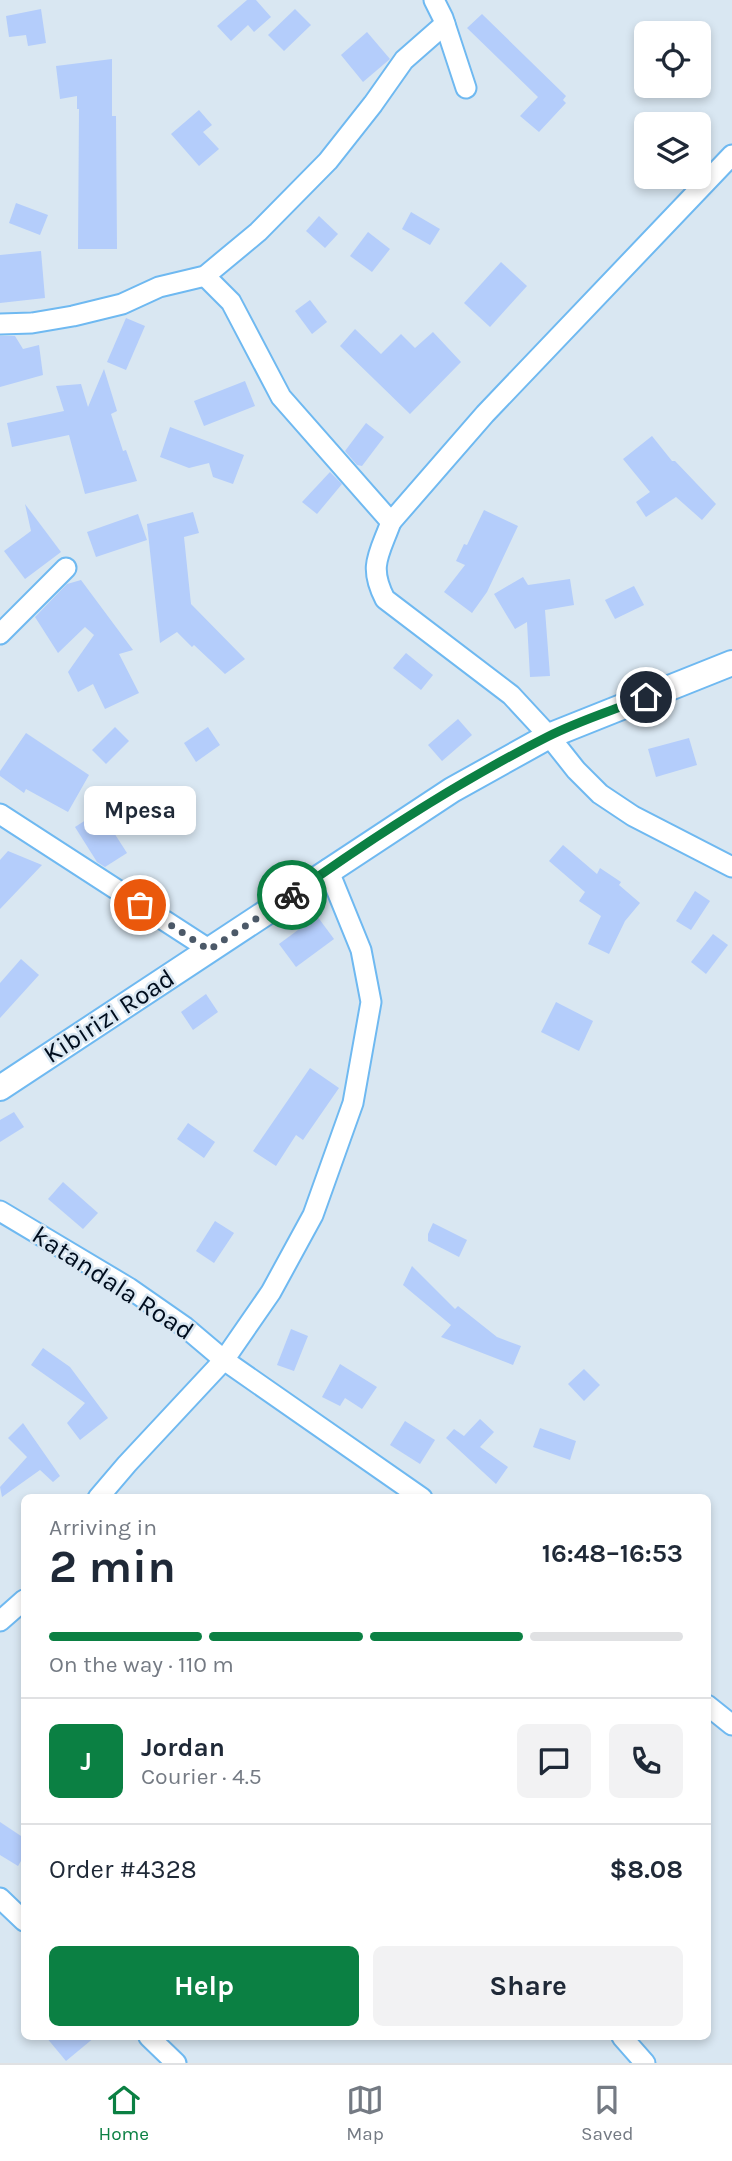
<!DOCTYPE html>
<meta charset="utf-8">
<style>
body{margin:0;font-family:Karla,sans-serif;background:#f2f2f3;color:#1f2937;height:100vh;display:flex;flex-direction:column;font-size:26px;white-space:nowrap}
*{box-sizing:border-box;margin:0}
p{font-size:23px;color:#747a83}
.icon{flex:none;width:38px;height:38px;fill:none;stroke:currentColor;stroke-width:2;stroke-linecap:round;stroke-linejoin:round}
.map{position:relative;flex:1;overflow:hidden}
.drawer{position:absolute;left:21px;top:1494px;width:690px;height:546px;display:flex;flex-direction:column;background:#fff;border-radius:10px;box-shadow:0 4px 10px #0003}
.drawer>*{flex:none}
.fabs{position:absolute;left:634px;top:21px;display:grid;gap:14px}
.fabs a{display:grid;place-items:center;width:77px;height:77px;border-radius:10px;background:#fff;box-shadow:0 4px 10px #0003;font-size:35px}
.pin{position:absolute;display:grid;place-items:center;width:60px;height:60px;color:#fff;margin:-30px;border:4px solid #fff;border-radius:50%;box-shadow:0 2px 7px #0007}
.courier{position:absolute;display:grid;place-items:center;width:70px;height:70px;margin:-35px;border:5px solid #0b8043;border-radius:50%;background:#fff;color:#222;box-shadow:0 2px 9px #0007}
.bubble{position:absolute;height:49px;border-radius:10px;background:#fff;box-shadow:0 4px 10px #0003;font-size:23px;font-weight:700;line-height:49px;text-align:center}
.summary em{font-style:normal;font-weight:700}
.summary div{display:flex;flex-direction:column-reverse}
.summary{display:flex;align-items:center;justify-content:space-between;height:119px;padding:0 28px}
h1{font-size:46px;font-weight:700;line-height:52px}
.bar{display:grid;grid-template-columns:repeat(4,1fr);gap:10px 7px;align-content:center;height:84px;padding:0 28px}
.bar i{height:9px;border-radius:5px;background:#e0e1e3}
.bar .current{background:#0b8043}
.bar p{grid-column:span 4}
.line{display:flex;align-items:center;gap:18px;padding:0 28px;border-top:2px solid #e0e1e3}
.line div{flex:1}
.round{display:grid;place-items:center;flex:none;width:74px;height:74px;border-radius:10px;background:#f2f2f3}
.action{display:flex;gap:14px;margin-top:auto;padding:14px 28px}
.action a{flex:1;height:80px;border-radius:10px;background:#0b8043;color:#fff;font-size:28px;font-weight:700;line-height:80px;text-align:center}
.action a+a{background:#f2f2f3;color:#1f2937}
.menu{display:flex;justify-content:space-around;align-items:center;height:98px;border-top:2px solid #e0e1e3;background:#fff;font-size:19px;color:#747a83}
.menu a{display:grid;justify-items:center;gap:4px}
.menu .current{color:#0b8043}
.map>svg:first-child{display:block}
.building{fill:#b4cdfb}
.lines{fill:none;stroke-linecap:round;stroke-linejoin:round}
.minor-casing{stroke:#6fb9f1;stroke-width:23}
.tertiary-casing{stroke:#6fb9f1;stroke-width:28}
.minor{stroke:#fff;stroke-width:19}
.tertiary{stroke:#fff;stroke-width:24}
.done{stroke:#4c5968;stroke-width:7;stroke-dasharray:0 12.6}
.route{stroke:#0b8043;stroke-width:9}
.labels{text-anchor:middle;dominant-baseline:central;stroke-width:5;stroke-linejoin:round;paint-order:stroke}
.street-label{font-size:26px;fill:#000d1d;stroke:#d9e7f2}
</style>
<div class="map">
<svg width="732" height="2063" viewBox="0 0 732 2063">
<rect width="100%" height="100%" fill="#d9e7f2"/>
<g class="building">
<polygon points="247,0 256,0 271,17 254,32 248,25 231,41 217,26"/>
<polygon points="41,9 46,43 28,46 26,35 9,37 6,16"/>
<polygon points="295,9 311,25 284,51 268,35"/>
<polygon points="482,14 566,96 563,100 566,103 539,132 520,116 538,97 467,28"/>
<polygon points="367,32 390,59 363,82 341,55"/>
<polygon points="112,59 112,116 116,116 117,249 78,249 79,109 77,109 77,96 60,99 56,66"/>
<polygon points="199,110 212,125 203,132 219,149 199,166 171,134"/>
<polygon points="16,203 48,215 40,235 9,223"/>
<polygon points="411,212 440,229 430,245 402,229"/>
<polygon points="319,216 338,234 325,248 306,231"/>
<polygon points="368,232 390,249 372,272 350,256"/>
<polygon points="41,251 45,298 0,303 0,255"/>
<polygon points="501,262 527,286 490,327 464,303"/>
<polygon points="310,300 327,322 312,334 295,311"/>
<polygon points="126,318 145,326 126,370 107,362"/>
<polygon points="355,329 381,354 401,334 415,348 433,332 461,362 410,414 340,346"/>
<polygon points="0,336 15,336 23,349 39,345 43,375 0,387"/>
<polygon points="104,369 117,411 111,414 123,451 126,450 137,481 85,494 69,435 12,447 7,423 64,411 56,386 81,384 88,407"/>
<polygon points="245,381 255,406 204,426 194,401"/>
<polygon points="366,423 384,437 362,466 357,465 345,451"/>
<polygon points="170,427 244,455 233,484 213,477 209,463 189,468 160,457"/>
<polygon points="652,436 672,461 675,461 716,504 702,520 676,497 646,517 636,502 650,492 623,459"/>
<polygon points="330,472 342,484 317,514 302,502"/>
<polygon points="25,504 61,552 25,579 4,551 31,531"/>
<polygon points="484,510 518,526 487,592 472,613 444,592 465,565 456,561 464,544 467,545"/>
<polygon points="193,512 199,533 184,537 191,604 245,659 225,674 194,645 192,647 177,632 160,643 147,524"/>
<polygon points="138,514 147,540 96,557 87,532"/>
<polygon points="523,577 528,585 570,579 574,605 545,610 550,676 530,677 527,622 515,629 494,594"/>
<polygon points="81,580 133,650 119,654 139,693 105,709 93,684 78,692 68,672 94,635 85,627 58,653 35,617 67,584"/>
<polygon points="634,586 644,605 615,619 605,600"/>
<polygon points="406,653 433,675 421,690 393,668"/>
<polygon points="458,719 472,735 442,761 428,745"/>
<polygon points="115,727 129,741 106,764 92,750"/>
<polygon points="208,727 220,745 196,762 184,743"/>
<polygon points="26,733 89,775 68,812 26,789 24,793 0,776 0,771"/>
<polygon points="689,738 697,765 656,777 648,749"/>
<polygon points="100,811 127,853 105,867 97,862 75,827"/>
<polygon points="563,845 597,874 600,868 621,882 619,885 640,903 625,921 609,954 588,944 601,916 579,901 585,892 549,861"/>
<polygon points="8,851 42,865 0,909 0,860"/>
<polygon points="695,891 710,901 691,930 676,921"/>
<polygon points="317,916 334,939 296,967 279,944"/>
<polygon points="713,934 728,945 706,974 691,962"/>
<polygon points="21,959 39,975 0,1018 0,983"/>
<polygon points="206,994 218,1012 193,1030 181,1012"/>
<polygon points="556,1002 593,1021 579,1051 541,1032"/>
<polygon points="310,1068 339,1088 303,1140 296,1135 276,1166 253,1151"/>
<polygon points="14,1112 24,1127 0,1142 0,1120"/>
<polygon points="188,1123 215,1142 204,1158 177,1139"/>
<polygon points="63,1182 98,1213 83,1229 48,1199"/>
<polygon points="215,1221 234,1233 214,1263 196,1251"/>
<polygon points="433,1223 467,1240 459,1257 428,1241 428,1234"/>
<polygon points="412,1266 455,1309 458,1306 497,1337 521,1346 513,1365 441,1337 451,1325 403,1285"/>
<polygon points="291,1329 308,1336 294,1371 277,1365"/>
<polygon points="43,1348 70,1367 108,1418 80,1440 67,1423 85,1403 31,1365"/>
<polygon points="340,1364 377,1387 362,1409 345,1398 340,1406 322,1397"/>
<polygon points="584,1369 600,1385 584,1401 568,1384"/>
<polygon points="480,1419 494,1432 480,1447 508,1467 496,1484 446,1438 454,1429 464,1436"/>
<polygon points="405,1421 435,1440 420,1464 390,1445"/>
<polygon points="23,1423 60,1476 53,1482 40,1470 2,1497 0,1487 27,1457 8,1438"/>
<polygon points="540,1428 576,1441 570,1460 533,1447"/>
<polygon points="0,1822 24,1838 24,1856 18,1866 0,1855"/>
<polygon points="46,2037 95,2037 66,2061"/>
</g>
<g class="lines">
<g class="minor-casing">
<g id="minor">
<polyline points="434,0 443,18 466,88"/>
<path d="M205,276L231,302L281,397L391,522C379,555 368,566 385,599L511,695L549,736L576,770L600,794L633,816L732,867"/>
<polyline points="0,324 32,323 73,316 122,304 159,287 205,276 258,232 328,161 373,104 404,60 445,24"/>
<polyline points="391,522 485,414 732,155"/>
<polyline points="0,634 66,568"/>
<polyline points="0,814 210,950"/>
<polyline points="0,1211 129,1288 185,1327 224,1360 422,1498"/>
<polyline points="98,1498 127,1464 224,1360 271,1292 313,1215 353,1103 371,1002 361,950 328,869"/>
<polyline points="0,1621 24,1600"/>
<polyline points="707,1705 732,1725"/>
<polyline points="0,1898 24,1921"/>
<polyline points="149,2037 176,2063"/>
<polyline points="622,2037 645,2063"/>
</g>
</g>
<g class="tertiary-casing">
<polyline id="tertiary" points="0,1088 452,790 549,736 732,663"/>
</g>
<use href="#minor" class="minor"/>
<use href="#tertiary" class="tertiary"/>
</g>
<g class="lines">
<polyline class="done" points="140,905 209,950 292,895"/>
<path class="route" d="M292,895C373,837 458,782 547,737C578,721 614,710 646,697"/>
</g>
<g class="labels">
<g class="street-label">
<text transform="translate(109 1016) rotate(-33)">Kibirizi Road</text>
<text transform="translate(113 1283) rotate(33)">katandala Road</text>
</g>
</g>
</svg>
<div class="fabs">
<a><svg class="icon" aria-label="locate" viewBox="0 0 24 24"><circle cx="12" cy="12" r="6"/><path d="M12 2v4M12 18v4M2 12h4M18 12h4"/></svg></a>
<a><svg class="icon" aria-label="layers" viewBox="0 0 24 24"><path d="M12 4l9 5-9 5-9-5zM3 14l9 5 9-5"/></svg></a>
</div>
<div class="pin" style="left:140px;top:905px;background:#ea580c"><svg class="icon" aria-label="bag" viewBox="0 0 24 24"><path d="M5 8h14l-1 12H6zM9 8a3 3 0 0 1 6 0"/></svg></div>
<div class="pin" style="left:646px;top:697px;background:#1f2937"><svg class="icon" aria-label="home" viewBox="0 0 24 24"><path d="M3 11l9-7 9 7M6 9v11h12V9"/></svg></div>
<div class="courier" style="left:292px;top:895px"><svg class="icon" aria-label="bike" viewBox="0 0 24 24"><circle cx="6" cy="16" r="4"/><circle cx="18" cy="16" r="4"/><path d="M6 16l4-8h5l3 8M10 8l3 8H6M13 5h3"/></svg></div>
<div class="bubble" style="left:84px;top:786px;width:112px">Mpesa</div>
<section class="drawer">
<div class="summary"><div><h1>2 min</h1><p>Arriving in</p></div><em>16:48–16:53</em></div>
<div class="bar"><i class="current"></i><i class="current"></i><i class="current"></i><i></i><p>On the way · 110 m</p></div>
<div class="line" style="height:126px"><b class="round" style="background:#0b8043;color:#fff">J</b><div><b>Jordan</b><p>Courier · 4.5</p></div><a class="round"><svg class="icon" aria-label="chat" viewBox="0 0 24 24"><path d="M4 5h16v11H9l-5 4z"/></svg></a><a class="round"><svg class="icon" aria-label="phone" viewBox="0 0 24 24"><path d="M5 4h4l2 5-3 2q2 4 5 5l2-3 5 2v4C11 20 4 13 5 4z"/></svg></a></div>
<div class="line" style="height:91px"><div>Order #4328</div><b>$8.08</b></div>
<div class="action"><a>Help</a><a>Share</a></div>
</section>
</div>
<nav class="menu">
<a class="current"><svg class="icon" aria-label="home" viewBox="0 0 24 24"><path d="M3 11l9-7 9 7M6 9v11h12V9"/></svg>Home</a>
<a><svg class="icon" aria-label="map" viewBox="0 0 24 24"><path d="M3 6l6-2 6 2 6-2v14l-6 2-6-2-6 2zM9 4v14M15 6v14"/></svg>Map</a>
<a><svg class="icon" aria-label="saved" viewBox="0 0 24 24"><path d="M7 4h10v16l-5-4-5 4z"/></svg>Saved</a>
</nav>
